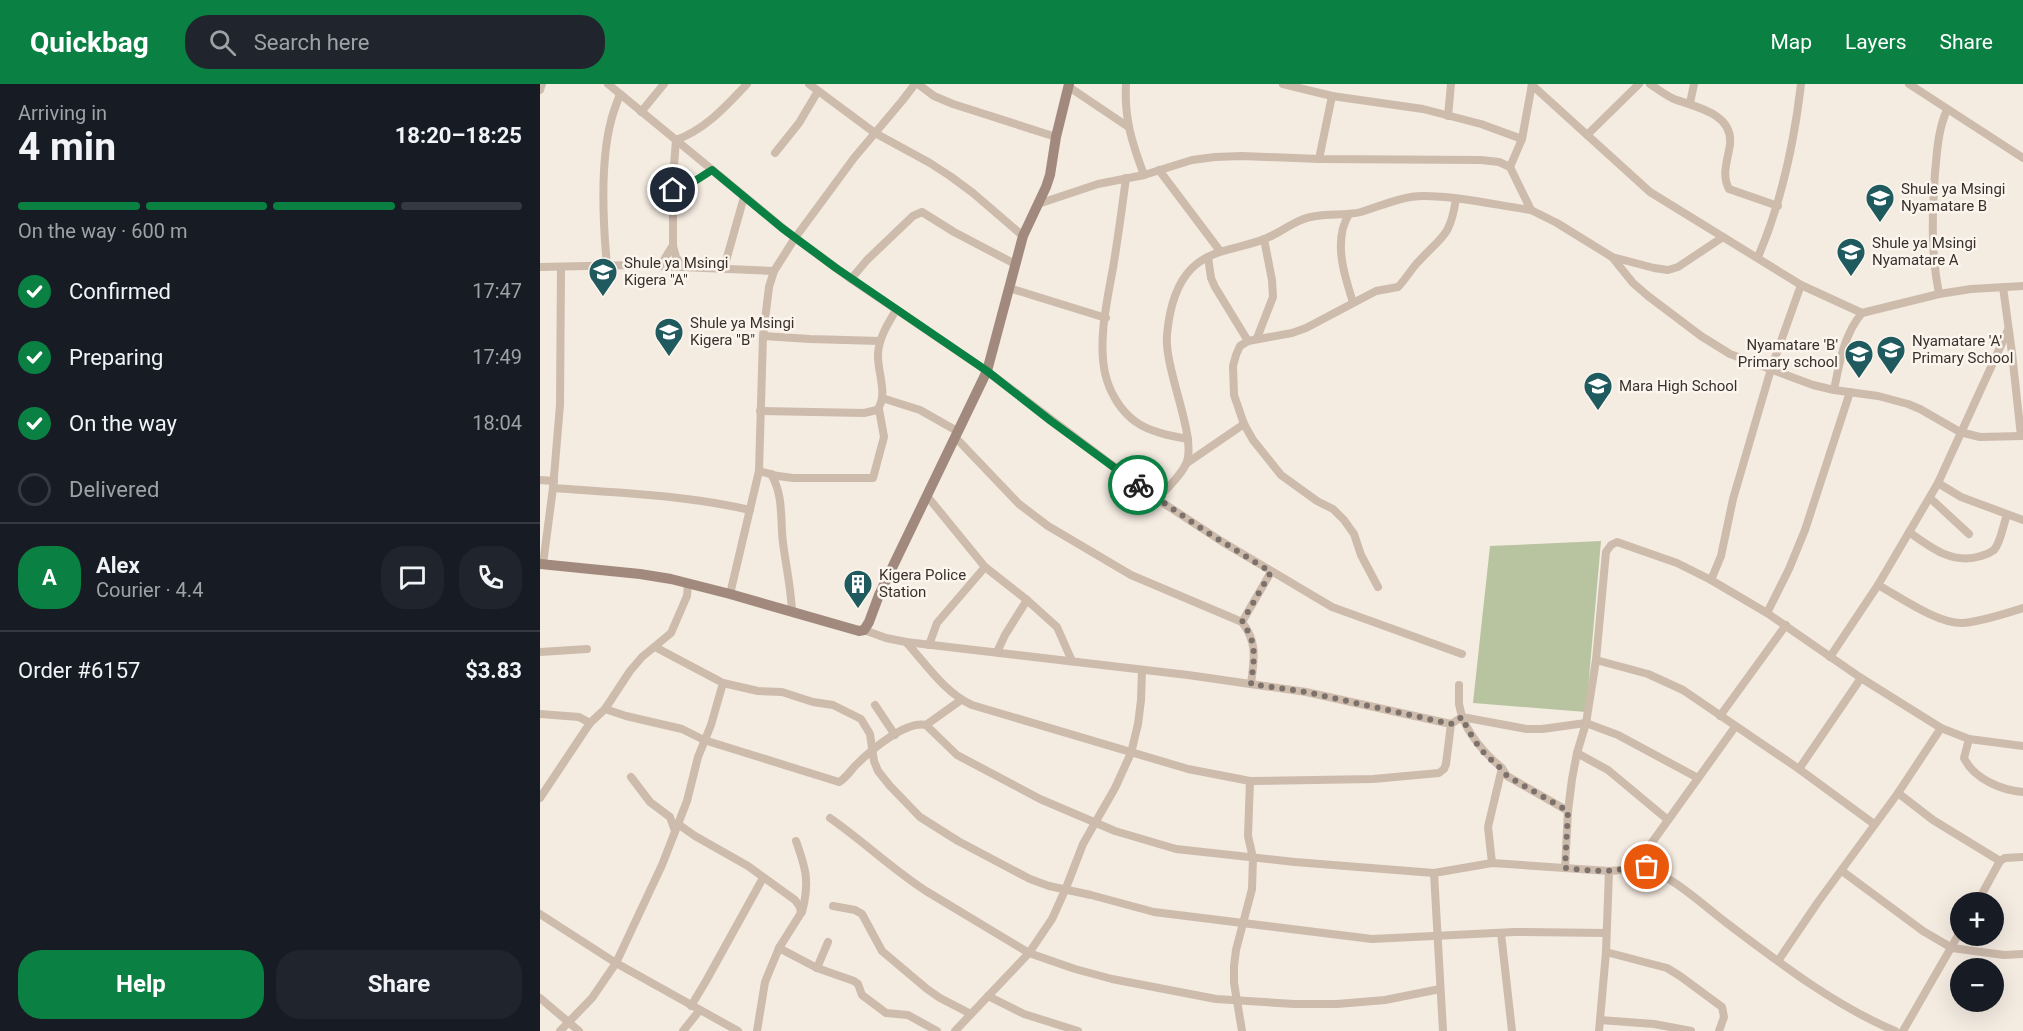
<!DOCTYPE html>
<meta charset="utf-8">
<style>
body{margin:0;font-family:Roboto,sans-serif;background:#20242c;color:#f1f3f6;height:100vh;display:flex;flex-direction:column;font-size:22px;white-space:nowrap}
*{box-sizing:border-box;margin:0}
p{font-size:20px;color:#9ea1a6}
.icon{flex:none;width:33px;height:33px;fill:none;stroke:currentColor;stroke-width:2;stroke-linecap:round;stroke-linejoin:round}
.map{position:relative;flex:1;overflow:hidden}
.side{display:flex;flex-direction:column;background:#171b24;width:540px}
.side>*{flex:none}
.fabs{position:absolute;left:1410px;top:808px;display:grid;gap:12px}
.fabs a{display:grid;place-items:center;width:54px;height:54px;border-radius:50%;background:#171b24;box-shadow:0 6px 24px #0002;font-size:30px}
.pin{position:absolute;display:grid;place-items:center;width:51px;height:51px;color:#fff;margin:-26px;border:3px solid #fff;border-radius:50%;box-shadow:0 2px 6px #0007}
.courier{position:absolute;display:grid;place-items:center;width:60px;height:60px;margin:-30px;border:4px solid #0b8043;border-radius:50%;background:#fff;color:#222;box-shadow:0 2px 8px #0007}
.summary em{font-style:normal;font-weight:700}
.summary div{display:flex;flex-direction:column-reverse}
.summary{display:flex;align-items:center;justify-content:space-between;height:102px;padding:0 18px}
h1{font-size:39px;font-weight:700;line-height:45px}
.bar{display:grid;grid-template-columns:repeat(4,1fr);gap:9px 6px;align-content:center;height:72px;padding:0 18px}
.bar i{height:8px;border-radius:4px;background:#363941}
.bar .current{background:#0b8043}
.bar p{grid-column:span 4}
.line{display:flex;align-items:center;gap:15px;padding:0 18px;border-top:2px solid #363941}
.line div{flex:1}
.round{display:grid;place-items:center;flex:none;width:63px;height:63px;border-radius:24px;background:#20242c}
ol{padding:0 18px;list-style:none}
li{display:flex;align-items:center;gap:18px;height:66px}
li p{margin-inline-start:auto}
li .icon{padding:6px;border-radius:50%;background:#0b8043;color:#fff;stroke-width:4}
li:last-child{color:#9ea1a6}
li i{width:33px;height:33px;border:3px solid #363941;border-radius:50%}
.action{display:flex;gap:12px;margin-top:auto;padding:12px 18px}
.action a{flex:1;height:69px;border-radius:24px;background:#0b8043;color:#fff;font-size:24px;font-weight:700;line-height:69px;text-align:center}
.action a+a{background:#20242c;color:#f1f3f6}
header{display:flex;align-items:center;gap:36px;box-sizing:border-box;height:84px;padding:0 30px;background:#0b8043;color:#fff}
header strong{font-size:28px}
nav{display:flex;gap:33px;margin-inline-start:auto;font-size:21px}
.search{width:420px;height:54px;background:#20242c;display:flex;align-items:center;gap:15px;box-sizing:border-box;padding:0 21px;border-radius:24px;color:#9ea1a6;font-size:22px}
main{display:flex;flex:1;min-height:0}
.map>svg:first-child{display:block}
.green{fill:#b8c4a0}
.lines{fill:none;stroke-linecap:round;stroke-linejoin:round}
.street{stroke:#cdbbac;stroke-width:8}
.secondary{stroke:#a18a7d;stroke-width:10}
.done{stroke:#7c716b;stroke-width:6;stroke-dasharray:0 10.8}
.route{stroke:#0b8043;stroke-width:8}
.labels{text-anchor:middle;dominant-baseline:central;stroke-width:5;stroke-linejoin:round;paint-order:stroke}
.poi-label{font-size:15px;fill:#3b302b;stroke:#fbf5ee;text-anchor:start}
</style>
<header>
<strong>Quickbag</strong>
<div class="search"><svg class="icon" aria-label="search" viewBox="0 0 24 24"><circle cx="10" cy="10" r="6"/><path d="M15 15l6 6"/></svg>Search here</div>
<nav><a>Map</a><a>Layers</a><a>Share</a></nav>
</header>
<main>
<section class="side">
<div class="summary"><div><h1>4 min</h1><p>Arriving in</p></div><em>18:20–18:25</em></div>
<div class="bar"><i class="current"></i><i class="current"></i><i class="current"></i><i></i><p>On the way · 600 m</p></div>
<ol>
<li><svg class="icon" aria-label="check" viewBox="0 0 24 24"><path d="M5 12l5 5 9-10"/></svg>Confirmed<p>17:47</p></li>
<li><svg class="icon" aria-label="check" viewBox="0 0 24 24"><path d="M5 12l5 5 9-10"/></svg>Preparing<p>17:49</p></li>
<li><svg class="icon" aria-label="check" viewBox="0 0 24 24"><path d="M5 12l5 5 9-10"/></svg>On the way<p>18:04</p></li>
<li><i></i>Delivered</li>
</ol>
<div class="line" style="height:108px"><b class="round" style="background:#0b8043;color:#fff">A</b><div><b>Alex</b><p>Courier · 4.4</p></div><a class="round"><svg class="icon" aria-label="chat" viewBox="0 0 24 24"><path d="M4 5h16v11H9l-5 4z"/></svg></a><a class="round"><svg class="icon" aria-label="phone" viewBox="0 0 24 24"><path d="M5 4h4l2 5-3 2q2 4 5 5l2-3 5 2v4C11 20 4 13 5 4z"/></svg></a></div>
<div class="line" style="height:78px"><div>Order #6157</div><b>$3.83</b></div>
<div class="action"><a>Help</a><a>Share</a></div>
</section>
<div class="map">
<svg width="1483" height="947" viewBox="0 0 1483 947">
<rect width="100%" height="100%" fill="#f4ebe1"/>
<polygon class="green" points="1061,457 1046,628 933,619 950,462"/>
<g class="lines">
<g class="street">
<polyline points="68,0 255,154 311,195 447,287 617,415 681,457 792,523 922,570"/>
<polyline points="269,0 335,49 390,79 410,92 433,109 483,152"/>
<polyline points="378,0 394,12 413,20 516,53"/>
<path d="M586,0C584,34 592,59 604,91"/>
<polyline points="743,0 792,12 883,25 941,40 982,55"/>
<path d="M1110,0C1118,5 1125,11 1134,15C1155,23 1193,29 1190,60C1188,76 1181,90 1189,105L1238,122"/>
<polyline points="1369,0 1483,74"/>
<polyline points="992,1 1110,108 1261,201 1322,229"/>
<polyline points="529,3 587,42"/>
<polyline points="0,6 2,0"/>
<polyline points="1150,19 1154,0"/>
<polyline points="101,28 124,0"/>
<polyline points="908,32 911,0"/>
<polyline points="1047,51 1099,0"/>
<polyline points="235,69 259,39 278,7"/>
<polyline points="779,75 792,12"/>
<polyline points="970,83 982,55 992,0"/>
<polyline points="619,86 680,167"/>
<path d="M586,94C582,124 578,154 573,184C567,217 558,256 565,289C569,307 580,327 596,338C610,348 631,352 648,355"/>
<polyline points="133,106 147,102 172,86"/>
<polyline points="498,120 558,100 604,91 652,76 675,73 702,72 779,75 941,76 959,78 970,83 991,126 1017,139 1072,173 1114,184 1128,186 1138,183 1183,153"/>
<path d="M809,130C793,156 804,191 813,218"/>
<polyline points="668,173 671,194 675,203 708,257"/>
<polyline points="1072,173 1093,199 1108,212 1161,252 1190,270 1273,301 1294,306 1338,312 1368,320 1380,325 1420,348 1440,353 1483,352"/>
<path d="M1218,173C1242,117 1254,60 1261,0"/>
<polyline points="121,181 133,161"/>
<path d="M67,182C63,139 60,79 71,37C73,28 77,19 80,10"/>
<path d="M142,182L136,173L133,162V95L136,56C166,45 185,23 207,0"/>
<polyline points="0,183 93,181 234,187 255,154 314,74 362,17 375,0"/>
<polyline points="184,184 204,113"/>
<polyline points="311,195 327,176 373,132 382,128 414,148 475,180"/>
<polyline points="1463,203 1472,269 1481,352"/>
<polyline points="469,204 566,234"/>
<path d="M1399,210C1391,170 1392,130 1395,89C1397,68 1398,45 1407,26"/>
<polyline points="223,252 270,255 340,257"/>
<polyline points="717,254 733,213 732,196 724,155"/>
<path d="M1294,306C1299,280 1304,250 1322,229L1399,210L1431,205L1483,202"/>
<polyline points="342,314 380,326 417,347"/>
<path d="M220,327L324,329L337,326C349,311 337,288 338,270C339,253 348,240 356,226"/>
<path d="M415,353L479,420L508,442L591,491L702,538C718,559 714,575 711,600"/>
<polyline points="647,379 704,340"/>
<polyline points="219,387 238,392 253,394 333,394 344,353 339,325"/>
<path d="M231,390C244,412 240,435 243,459C246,482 251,504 252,528"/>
<polyline points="0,396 14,397"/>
<polyline points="1398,399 1421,413 1483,436"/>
<path d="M13,404C80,409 145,411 210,426"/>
<polyline points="387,412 445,483 487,516 517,543 532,577"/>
<polyline points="1390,414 1429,450"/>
<path d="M617,415C627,404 640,393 646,380C658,354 624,286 627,251C629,228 635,201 652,184C672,164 702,165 727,154C743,147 758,134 776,132C791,129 806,132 821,128C841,122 862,112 883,112C919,112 955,121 991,126"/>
<path d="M1369,448C1391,464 1413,481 1441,472C1445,471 1450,469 1454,466C1461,458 1463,441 1467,431"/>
<polyline points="3,480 13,404 20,321 21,184"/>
<polyline points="1171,496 1181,472 1193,415 1231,285 1261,201"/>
<path d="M1338,501C1360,513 1398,540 1423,539C1443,537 1464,530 1483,524"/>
<path d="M838,503L821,471L814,450L804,436L793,425L777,417L741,391L713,356L704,340L694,311L693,282L696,271L700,262L708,257L752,249L766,244L836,207L858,203C866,195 871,185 879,177C903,151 910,153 916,115"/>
<polyline points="190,510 219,387 223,252 229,203 234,187"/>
<polyline points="1227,529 1249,485 1265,446 1310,308"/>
<polyline points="702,538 731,488"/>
<path d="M324,546L346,554L366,558L648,591L766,608L911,640L922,633C931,654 945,670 962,684L948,743L952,779"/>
<path d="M366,558C386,580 405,609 432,621L648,685L710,697L833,695L899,689L904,685L906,680L911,640"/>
<polyline points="389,561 397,539 445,483"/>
<polyline points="115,563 183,599 218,607 242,608 273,618 293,621 321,635 330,650 334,677 338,687 350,702 380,733 418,757 490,795 509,802 551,811 614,828 832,855 975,848 1066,849"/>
<polyline points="0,568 47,565"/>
<polyline points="457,568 465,551 487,516"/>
<polyline points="1290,573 1338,501 1398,399 1468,246"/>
<polyline points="1056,576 1108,590 1143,606 1259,685 1334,740"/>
<polyline points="919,601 919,620 922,633 987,645 1002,645 1046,639 1078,651 1158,694"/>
<polyline points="335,621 355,651"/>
<path d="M65,625L86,632L142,645L164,656L299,698C306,694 310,687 316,681C331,666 365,637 386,641L417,671L500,715L575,747L636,765L755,778L894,789L952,779L1069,787L1082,786L1096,780L1108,764L1195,643"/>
<polyline points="0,630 39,633 50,639"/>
<polyline points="1180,632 1246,541"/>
<polyline points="386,641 421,616"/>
<path d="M1429,655L1424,674C1434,695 1461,706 1483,708"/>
<polyline points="1037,669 1068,686 1128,736"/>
<polyline points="962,684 967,692 1028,727"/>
<polyline points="1259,685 1321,594"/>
<polyline points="91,693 110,718 130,733 135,747"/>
<polyline points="1358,709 1393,736 1460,777"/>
<polyline points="0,714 50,639 65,625 90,587 102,573 131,549 147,512 148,500"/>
<path d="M290,734C323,757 352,785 386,807L489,869L535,885L572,895L676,915L754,920H797L845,916L900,905"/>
<polyline points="138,740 155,752 208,782 255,816 260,823 261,829 239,864 225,898 217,947"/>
<path d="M256,757C266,785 270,798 262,828"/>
<path d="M1096,780C1131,790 1159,818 1188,840C1241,880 1294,921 1355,947"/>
<polyline points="1025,784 1028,727 1032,695 1037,669 1046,639 1056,576 1066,468 1071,461 1077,458 1137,479 1171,496 1227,529 1321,594 1401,644 1429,655 1483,662"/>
<polyline points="1302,787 1383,847 1412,864 1464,871 1483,870"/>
<polyline points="894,789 903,947"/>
<polyline points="1437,819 1460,777 1465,774 1483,773"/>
<polyline points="293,822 315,826 322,830 342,867 387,905 400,914 431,930"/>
<polyline points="0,830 76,879 198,947"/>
<polyline points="961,849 972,947"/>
<polyline points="239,864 277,884 314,897 318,900 322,911 346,929 368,931 397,947"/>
<polyline points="1066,868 1127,884 1140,892 1182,923 1184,933 1179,947"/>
<polyline points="1238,877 1278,818 1358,709 1401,644"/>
<polyline points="277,884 288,858"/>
<polyline points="448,912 484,930 538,947"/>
<polyline points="0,914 39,947"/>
<polyline points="151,922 166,897 223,794"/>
<polyline points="1060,936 1114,940 1151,947"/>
<polyline points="20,947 52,914 76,879 122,781 147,717 158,673 171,641 183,599"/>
<polyline points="143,947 159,927"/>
<polyline points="415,947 489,869 512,835 526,804 543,760 575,704 591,669 598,640 601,616 602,586"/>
<polyline points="702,947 694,899 694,882 696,866 712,805 713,774 708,752 710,697"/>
<polyline points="1059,947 1066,868 1069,787"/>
<polyline points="1363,947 1420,848"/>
</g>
<polyline class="secondary" points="0,480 100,490 131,495 190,510 319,547 324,546 329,538 339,511 447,287 483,152 506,103 510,91 516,53 529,0"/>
</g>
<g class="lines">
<path class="done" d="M598,401L665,447L731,488L702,538C718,559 714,575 711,600L766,608L911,640L922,633C928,647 936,660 946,671C954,679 961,683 967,692L1028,727L1025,784C1048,786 1075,791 1096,780L1107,783"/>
<polyline class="route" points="133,106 147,102 172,86 242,144 296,184 447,287 511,337 598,401"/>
</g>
<defs>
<g id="school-pin" transform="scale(1.5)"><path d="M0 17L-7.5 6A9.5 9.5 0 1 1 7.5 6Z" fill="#1f5a5e" stroke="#fbf5ee"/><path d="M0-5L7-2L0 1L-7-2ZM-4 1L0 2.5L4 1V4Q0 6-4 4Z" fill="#fff"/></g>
<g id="building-pin" transform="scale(1.5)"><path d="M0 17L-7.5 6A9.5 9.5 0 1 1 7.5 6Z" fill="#1f5a5e" stroke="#fbf5ee"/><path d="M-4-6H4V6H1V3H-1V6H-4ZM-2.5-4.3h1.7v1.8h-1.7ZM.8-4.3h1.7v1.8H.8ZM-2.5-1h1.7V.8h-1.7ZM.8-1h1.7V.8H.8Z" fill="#fff"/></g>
</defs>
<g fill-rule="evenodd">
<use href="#school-pin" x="1340" y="114"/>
<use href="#school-pin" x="1311" y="168"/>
<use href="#school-pin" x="63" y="188"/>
<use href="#school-pin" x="129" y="248"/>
<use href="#school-pin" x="1351" y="266"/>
<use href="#school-pin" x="1319" y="270"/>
<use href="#school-pin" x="1058" y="302"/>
<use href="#building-pin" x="318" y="500"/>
</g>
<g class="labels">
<g class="poi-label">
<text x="1361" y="105">Shule ya Msingi<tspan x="1361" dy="17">Nyamatare B</tspan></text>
<text x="1332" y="159">Shule ya Msingi<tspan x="1332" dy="17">Nyamatare A</tspan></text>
<text x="84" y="179">Shule ya Msingi<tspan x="84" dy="17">Kigera "A"</tspan></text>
<text x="150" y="239">Shule ya Msingi<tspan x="150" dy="17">Kigera "B"</tspan></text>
<text x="1372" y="257">Nyamatare 'A'<tspan x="1372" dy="17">Primary School</tspan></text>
<text x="1298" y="261" text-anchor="end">Nyamatare 'B'<tspan x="1298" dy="17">Primary school</tspan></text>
<text x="1079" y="302">Mara High School</text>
<text x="339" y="491">Kigera Police<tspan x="339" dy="17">Station</tspan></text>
</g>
</g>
</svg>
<div class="fabs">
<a>+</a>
<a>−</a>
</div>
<div class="pin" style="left:1107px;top:783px;background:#ea580c"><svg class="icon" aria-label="bag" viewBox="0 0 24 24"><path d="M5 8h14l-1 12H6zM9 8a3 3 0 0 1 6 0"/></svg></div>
<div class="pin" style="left:133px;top:106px;background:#1f2937"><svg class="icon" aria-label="home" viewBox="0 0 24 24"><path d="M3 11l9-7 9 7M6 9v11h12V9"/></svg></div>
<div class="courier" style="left:598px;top:401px"><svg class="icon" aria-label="bike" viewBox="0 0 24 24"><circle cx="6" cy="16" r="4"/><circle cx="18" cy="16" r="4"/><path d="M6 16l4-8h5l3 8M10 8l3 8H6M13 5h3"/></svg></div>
</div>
</main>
